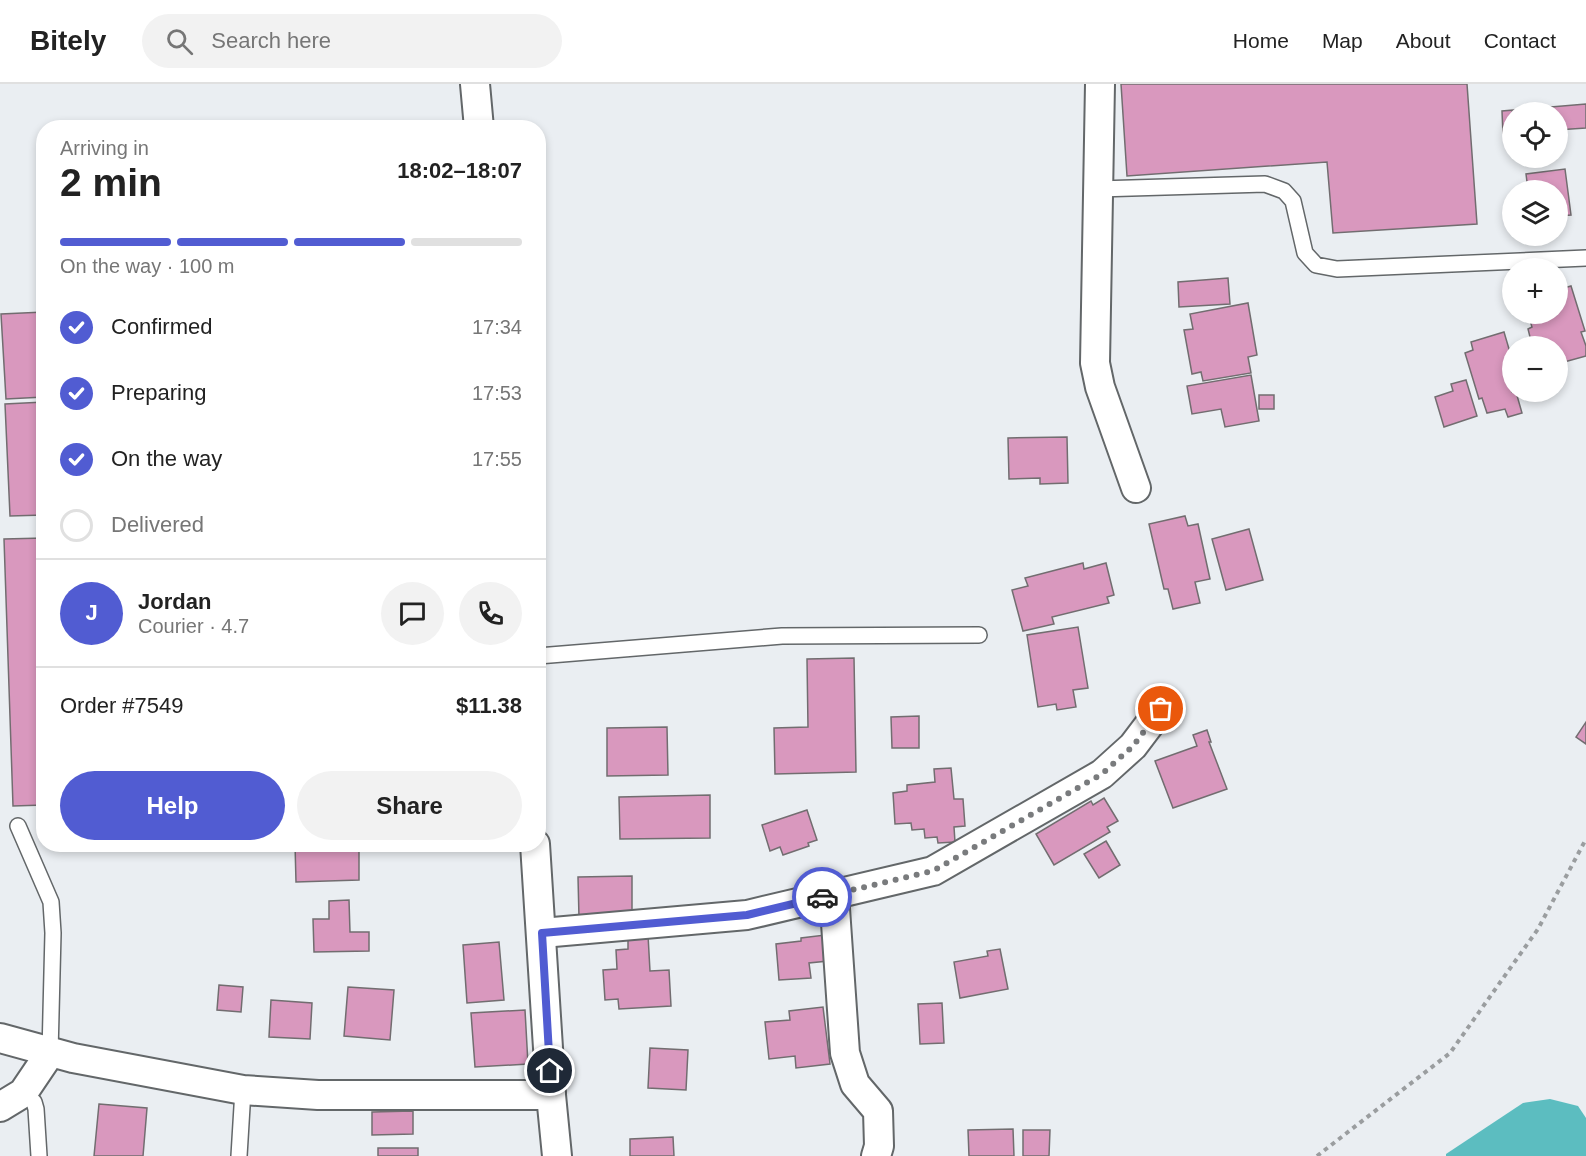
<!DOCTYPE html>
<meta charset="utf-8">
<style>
body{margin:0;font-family:Arial,sans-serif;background:#f2f2f2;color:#222;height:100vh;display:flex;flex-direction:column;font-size:22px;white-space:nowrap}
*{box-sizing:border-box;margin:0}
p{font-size:20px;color:#767676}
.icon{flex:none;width:33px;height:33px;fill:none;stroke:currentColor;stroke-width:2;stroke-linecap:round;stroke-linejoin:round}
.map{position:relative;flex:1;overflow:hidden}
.details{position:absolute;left:36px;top:36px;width:510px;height:732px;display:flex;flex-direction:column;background:#fff;border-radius:24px;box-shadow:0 3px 9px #0003}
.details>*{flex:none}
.fabs{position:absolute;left:1502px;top:18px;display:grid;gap:12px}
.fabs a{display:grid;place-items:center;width:66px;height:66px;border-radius:50%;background:#fff;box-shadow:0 3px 9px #0003;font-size:30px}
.pin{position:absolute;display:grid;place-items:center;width:51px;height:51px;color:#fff;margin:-26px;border:3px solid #fff;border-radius:50%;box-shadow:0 2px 6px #0007}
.courier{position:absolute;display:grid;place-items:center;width:60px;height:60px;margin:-30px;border:4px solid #515cd2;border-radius:50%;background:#fff;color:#222;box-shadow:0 2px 8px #0007}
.headline em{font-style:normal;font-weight:700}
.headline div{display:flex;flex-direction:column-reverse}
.headline{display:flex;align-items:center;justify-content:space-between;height:102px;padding:0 24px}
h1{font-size:39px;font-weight:700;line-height:45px}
.bar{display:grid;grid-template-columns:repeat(4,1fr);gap:9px 6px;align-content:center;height:72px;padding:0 24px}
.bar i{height:8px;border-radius:4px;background:#e0e0e0}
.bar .current{background:#515cd2}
.bar p{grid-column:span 4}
.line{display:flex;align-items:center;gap:15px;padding:0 24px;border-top:2px solid #e0e0e0}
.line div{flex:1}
.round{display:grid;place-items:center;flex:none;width:63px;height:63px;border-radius:32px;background:#f2f2f2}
ol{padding:0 24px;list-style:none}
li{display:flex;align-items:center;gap:18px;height:66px}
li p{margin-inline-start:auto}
li .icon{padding:6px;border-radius:50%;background:#515cd2;color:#fff;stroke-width:4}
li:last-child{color:#767676}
li i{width:33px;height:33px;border:3px solid #e0e0e0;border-radius:50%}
.action{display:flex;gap:12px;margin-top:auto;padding:12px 24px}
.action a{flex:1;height:69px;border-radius:36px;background:#515cd2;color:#fff;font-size:24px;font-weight:700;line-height:69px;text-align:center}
.action a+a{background:#f2f2f2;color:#222}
header{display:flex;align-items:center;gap:36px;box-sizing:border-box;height:84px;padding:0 30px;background:#fff;border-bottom:2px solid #e0e0e0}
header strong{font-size:28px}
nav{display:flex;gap:33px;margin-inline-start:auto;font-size:21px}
.search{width:420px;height:54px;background:#f2f2f2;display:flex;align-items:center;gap:15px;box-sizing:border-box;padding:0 21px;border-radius:33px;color:#767676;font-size:22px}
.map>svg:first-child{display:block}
.water{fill:#5cbdc0}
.building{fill:#d998be;stroke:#726d70;stroke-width:1.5}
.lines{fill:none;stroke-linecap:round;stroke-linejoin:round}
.lane-casing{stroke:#636769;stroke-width:18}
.street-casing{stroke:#636769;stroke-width:32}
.path{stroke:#9a9d9f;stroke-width:4;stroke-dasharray:4.5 4.5;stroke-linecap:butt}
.lane{stroke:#fff;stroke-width:15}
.street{stroke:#fff;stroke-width:28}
.done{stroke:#797b7d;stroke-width:6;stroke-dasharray:0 10.8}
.route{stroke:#515cd2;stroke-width:8}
</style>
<header>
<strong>Bitely</strong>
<div class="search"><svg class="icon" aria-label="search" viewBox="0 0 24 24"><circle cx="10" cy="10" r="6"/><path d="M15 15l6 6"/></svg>Search here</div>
<nav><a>Home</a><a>Map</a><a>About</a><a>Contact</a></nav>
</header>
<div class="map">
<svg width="1586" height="1072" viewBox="0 0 1586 1072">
<rect width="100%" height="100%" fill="#eaeef2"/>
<polygon class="water" points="1550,1015 1578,1022 1586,1034 1586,1072 1446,1072 1446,1070 1523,1019"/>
<g class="building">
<polygon points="1121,0 1467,0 1477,140 1333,149 1327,78 1127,92"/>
<polygon points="1586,20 1586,44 1557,46 1557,28 1512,28 1512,50 1503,51 1502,27"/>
<polygon points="1565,85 1571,131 1557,132 1557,106 1528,106 1526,90"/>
<polygon points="1228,194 1230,220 1179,223 1178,198"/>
<polygon points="1571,202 1585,247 1581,248 1586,262 1586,272 1557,280 1557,262 1542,262 1541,259 1532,261 1528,245 1532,243 1528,230 1557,230 1557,206"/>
<polygon points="1248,219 1257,271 1248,273 1251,289 1203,297 1201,288 1192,290 1184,246 1193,245 1190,230"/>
<polygon points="44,228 44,313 6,315 1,230"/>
<polygon points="1504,248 1512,275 1512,308 1516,308 1522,329 1508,333 1505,325 1487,329 1482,314 1479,315 1465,269 1473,266 1471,258"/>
<polygon points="1251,291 1259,337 1225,343 1221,325 1192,330 1187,302"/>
<polygon points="1466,296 1477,332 1444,343 1435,313 1453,307 1451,300"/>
<rect x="1259" y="311" width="15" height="14"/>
<polygon points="44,318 44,431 10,432 5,320"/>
<polygon points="1067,353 1068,399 1040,400 1040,394 1009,395 1008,354"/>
<polygon points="1185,432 1188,442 1198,440 1210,495 1195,498 1200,519 1173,525 1168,505 1164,505 1149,440"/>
<polygon points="1249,445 1263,496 1226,506 1212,455"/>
<polygon points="44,454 44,721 13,722 4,455"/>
<polygon points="1083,479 1084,485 1106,479 1114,511 1107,513 1109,519 1052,533 1054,540 1023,547 1012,506 1028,502 1025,494"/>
<polygon points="1078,543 1088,604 1073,606 1076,623 1057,626 1056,620 1038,623 1027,551"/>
<polygon points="854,574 856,688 775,690 774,644 808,643 807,575"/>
<polygon points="919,632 919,664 892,664 891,633"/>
<polygon points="1586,638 1586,660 1576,653"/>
<polygon points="667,643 668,691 607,692 607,644"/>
<polygon points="1207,646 1211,658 1209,658 1227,705 1173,724 1155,677 1197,662 1193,651"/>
<polygon points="951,684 954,715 963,715 965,742 954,743 955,758 938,759 937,753 925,754 924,745 912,746 911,739 895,740 893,709 907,707 907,701 935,698 934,685"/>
<polygon points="710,711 710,754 620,755 619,713"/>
<polygon points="1104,714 1118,737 1107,743 1110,748 1054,781 1036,750 1091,717 1093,721"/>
<polygon points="807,726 817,756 808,759 809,762 783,771 780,763 770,767 762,741"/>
<polygon points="1106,757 1120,781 1099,794 1084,770"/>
<polygon points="295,760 359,760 359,796 296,798"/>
<polygon points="632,792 632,833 579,834 578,793"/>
<polygon points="349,816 350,848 369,848 369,867 314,868 313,835 329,835 329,817"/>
<polygon points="648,851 650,887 669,886 671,922 619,925 618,915 605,916 603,886 617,885 616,866 628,865 628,852"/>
<polygon points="825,851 828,877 809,879 811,894 779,896 776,860 801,857 801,854"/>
<polygon points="499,858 504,916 467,919 463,861"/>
<polygon points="1000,865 1008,905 960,914 954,878 988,872 987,867"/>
<polygon points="219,901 243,903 241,928 217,926"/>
<polygon points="348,903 394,906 390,956 344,952"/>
<polygon points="271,916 312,919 310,955 269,953"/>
<polygon points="942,919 944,959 920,960 918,920"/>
<polygon points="823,923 830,980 796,984 795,972 769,975 765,938 790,936 789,927"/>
<polygon points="525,926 528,980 475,983 471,929"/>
<polygon points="650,964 688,966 686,1006 648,1004"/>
<polygon points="99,1020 147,1024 143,1072 94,1072"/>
<polygon points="413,1027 413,1050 372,1051 372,1028"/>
<polygon points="1013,1045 1014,1072 969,1072 968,1046"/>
<polygon points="1023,1046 1050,1046 1049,1072 1023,1072"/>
<polygon points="673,1053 674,1072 630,1072 630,1055"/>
<rect x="378" y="1064" width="40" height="8"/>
</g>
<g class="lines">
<g class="lane-casing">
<g id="lane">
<polyline points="1098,105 1265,100 1284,107 1293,117 1305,169 1316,181 1337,185 1586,174"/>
<polyline points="538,572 782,552 979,551"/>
<polyline points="18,742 51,818 53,849 50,969"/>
<polyline points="23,1009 34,1018 36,1025 39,1072"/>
<polyline points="239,1072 243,1006"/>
</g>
</g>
<g class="street-casing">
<g id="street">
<polyline points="475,0 479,44"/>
<polyline points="1100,0 1095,279 1100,303 1136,404"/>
<polyline points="535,760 551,1011 557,1072"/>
<polyline points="834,810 845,969 855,1000 878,1027 879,1062 876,1072"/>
<polyline points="542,849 747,831 933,787 1102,690 1133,662 1161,625"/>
<polyline points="0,954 73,974 243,1006 318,1011 551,1011"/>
<polyline points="0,1023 23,1009 50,969"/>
</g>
</g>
<polyline class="path" points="1317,1072 1450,969 1538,845 1586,755"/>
<use href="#lane" class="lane"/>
<use href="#street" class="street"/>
</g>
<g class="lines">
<polyline class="done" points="822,813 933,787 1102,690 1133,662 1161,625"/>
<polyline class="route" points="550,987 542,849 747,831 822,813"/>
</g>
</svg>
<div class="fabs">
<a><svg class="icon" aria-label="locate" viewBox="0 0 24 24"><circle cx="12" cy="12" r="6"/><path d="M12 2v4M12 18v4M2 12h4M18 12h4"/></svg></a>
<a><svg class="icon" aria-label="layers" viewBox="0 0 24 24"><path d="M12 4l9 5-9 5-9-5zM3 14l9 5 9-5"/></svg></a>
<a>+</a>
<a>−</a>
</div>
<div class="pin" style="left:1161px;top:625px;background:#ea580c"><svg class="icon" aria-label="bag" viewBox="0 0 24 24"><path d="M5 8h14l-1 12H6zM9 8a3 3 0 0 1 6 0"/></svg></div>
<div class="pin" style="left:550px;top:987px;background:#1f2937"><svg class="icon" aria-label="home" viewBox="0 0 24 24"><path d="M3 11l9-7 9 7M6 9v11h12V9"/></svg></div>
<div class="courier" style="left:822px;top:813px"><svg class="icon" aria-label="car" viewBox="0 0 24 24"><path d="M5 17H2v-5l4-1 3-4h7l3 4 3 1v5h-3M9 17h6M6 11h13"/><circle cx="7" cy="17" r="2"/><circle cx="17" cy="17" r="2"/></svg></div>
<section class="details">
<div class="headline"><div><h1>2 min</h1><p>Arriving in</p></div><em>18:02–18:07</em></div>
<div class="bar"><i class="current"></i><i class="current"></i><i class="current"></i><i></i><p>On the way · 100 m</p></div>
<ol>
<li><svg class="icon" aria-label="check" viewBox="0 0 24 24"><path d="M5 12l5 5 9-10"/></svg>Confirmed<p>17:34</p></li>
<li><svg class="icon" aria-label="check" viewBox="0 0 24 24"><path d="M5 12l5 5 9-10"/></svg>Preparing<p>17:53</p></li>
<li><svg class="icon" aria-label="check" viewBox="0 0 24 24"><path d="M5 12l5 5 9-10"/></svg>On the way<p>17:55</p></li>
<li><i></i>Delivered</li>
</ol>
<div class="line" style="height:108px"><b class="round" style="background:#515cd2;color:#fff">J</b><div><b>Jordan</b><p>Courier · 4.7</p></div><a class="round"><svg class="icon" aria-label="chat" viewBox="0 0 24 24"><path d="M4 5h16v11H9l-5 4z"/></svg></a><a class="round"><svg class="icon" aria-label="phone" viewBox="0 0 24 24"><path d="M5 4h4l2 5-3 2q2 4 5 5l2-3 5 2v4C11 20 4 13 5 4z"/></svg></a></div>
<div class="line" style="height:78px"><div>Order #7549</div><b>$11.38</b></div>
<div class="action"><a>Help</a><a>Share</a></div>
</section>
</div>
